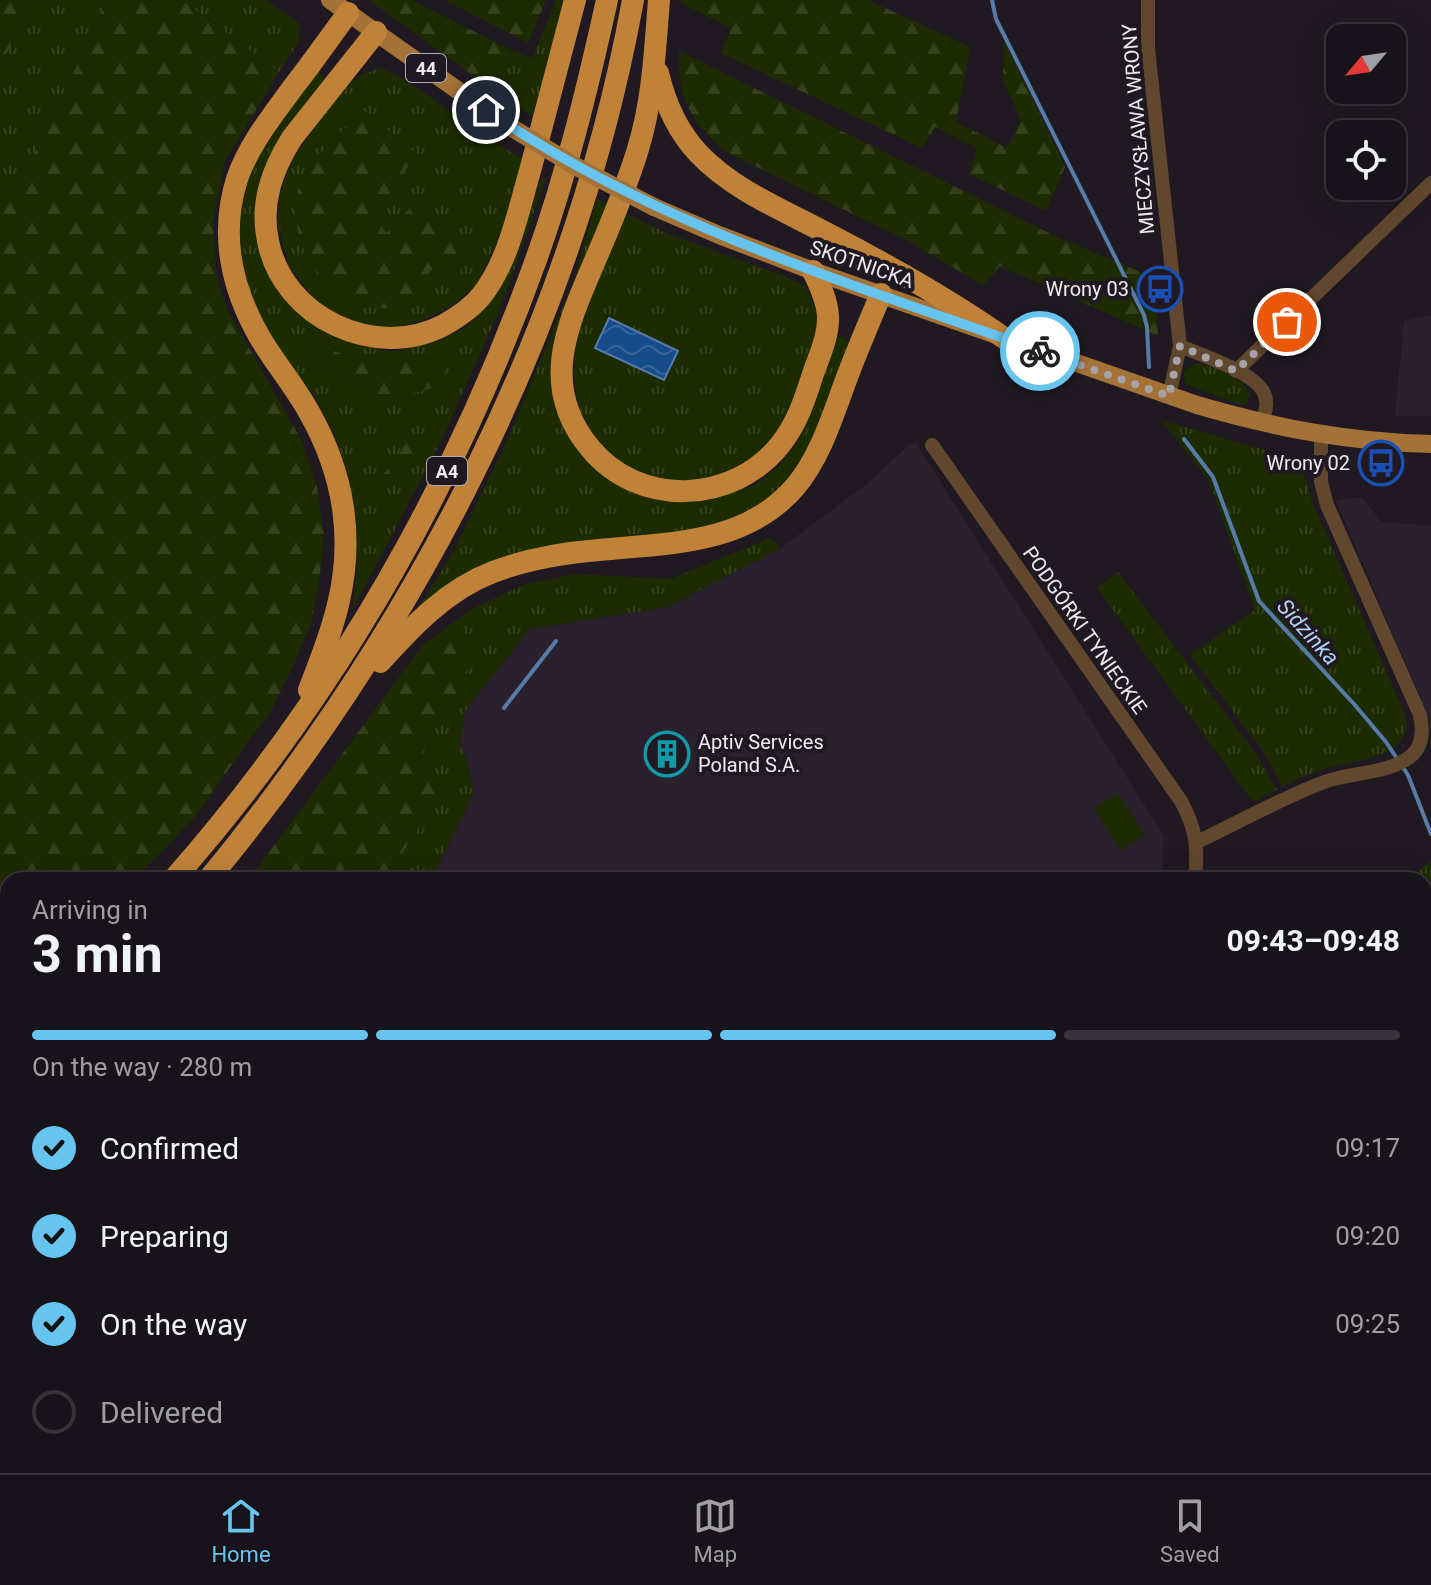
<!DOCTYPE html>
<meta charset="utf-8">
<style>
body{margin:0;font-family:Roboto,sans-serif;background:#252027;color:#f1f3f6;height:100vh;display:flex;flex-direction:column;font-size:30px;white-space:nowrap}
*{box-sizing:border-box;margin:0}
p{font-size:26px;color:#9f9ea2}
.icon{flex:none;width:44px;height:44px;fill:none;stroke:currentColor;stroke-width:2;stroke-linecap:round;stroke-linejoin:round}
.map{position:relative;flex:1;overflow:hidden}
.details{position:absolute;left:0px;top:872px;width:1432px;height:602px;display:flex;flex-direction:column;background:#18131a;border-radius:24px 24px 0 0;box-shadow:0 8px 32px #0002,0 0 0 2px #363239}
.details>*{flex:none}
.needle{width:52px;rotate:241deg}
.controls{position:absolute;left:1326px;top:24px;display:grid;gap:16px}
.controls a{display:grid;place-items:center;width:80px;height:80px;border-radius:16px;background:#18131a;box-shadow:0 8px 32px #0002,0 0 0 2px #363239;font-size:40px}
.pin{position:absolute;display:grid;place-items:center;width:68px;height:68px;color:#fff;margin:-34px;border:4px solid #fff;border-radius:50%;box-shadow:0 2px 8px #0007}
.courier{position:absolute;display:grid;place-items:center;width:80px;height:80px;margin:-40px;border:6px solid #67c4ef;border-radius:50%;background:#fff;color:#222;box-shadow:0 2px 10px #0007}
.overview em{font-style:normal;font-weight:700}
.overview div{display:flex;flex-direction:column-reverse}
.overview{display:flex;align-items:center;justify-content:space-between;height:136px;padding:0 32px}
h1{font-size:52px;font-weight:700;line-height:60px}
.bar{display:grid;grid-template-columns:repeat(4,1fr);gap:12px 8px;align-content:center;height:96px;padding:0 32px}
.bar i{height:10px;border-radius:6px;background:#363239}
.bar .current{background:#67c4ef}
.bar p{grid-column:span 4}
ol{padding:0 32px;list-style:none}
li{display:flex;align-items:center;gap:24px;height:88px}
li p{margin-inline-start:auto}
li .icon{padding:8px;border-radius:50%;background:#67c4ef;color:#111;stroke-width:4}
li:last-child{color:#9f9ea2}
li i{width:44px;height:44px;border:4px solid #363239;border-radius:50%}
.menu{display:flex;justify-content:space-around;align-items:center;height:112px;border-top:2px solid #363239;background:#18131a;font-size:22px;color:#9f9ea2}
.menu a{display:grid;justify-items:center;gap:4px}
.menu .current{color:#67c4ef}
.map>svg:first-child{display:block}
.built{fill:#2b212e}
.grass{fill:url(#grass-tufts);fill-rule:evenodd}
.forest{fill:url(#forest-firs)}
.pitch{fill:#1d2b00}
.water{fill:url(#water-waves);stroke:#577ba8;stroke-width:2}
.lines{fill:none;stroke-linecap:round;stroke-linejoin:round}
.stream{stroke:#577ba8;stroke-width:4}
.minor{stroke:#60472d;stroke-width:14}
.major{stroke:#a47137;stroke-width:18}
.highway{stroke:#c08239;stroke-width:22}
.major-bridge{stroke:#a47137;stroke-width:18}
.done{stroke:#a7a1a9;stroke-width:8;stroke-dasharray:0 14.4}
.route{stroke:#67c4ef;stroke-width:10}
.labels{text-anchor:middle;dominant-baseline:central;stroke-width:8;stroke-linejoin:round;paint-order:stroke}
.shield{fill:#201922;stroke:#b1abb3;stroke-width:2}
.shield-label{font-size:18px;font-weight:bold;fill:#efeaf1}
.street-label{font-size:20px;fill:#efeaf1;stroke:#201922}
.poi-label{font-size:20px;fill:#efeaf1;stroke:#201922;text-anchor:end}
.water-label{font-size:22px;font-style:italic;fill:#b4d0f4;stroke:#201922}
</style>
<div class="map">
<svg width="1431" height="1473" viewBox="0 0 1431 1473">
<defs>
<pattern id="grass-tufts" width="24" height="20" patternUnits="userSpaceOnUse" patternTransform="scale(2)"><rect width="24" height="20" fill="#1d2b00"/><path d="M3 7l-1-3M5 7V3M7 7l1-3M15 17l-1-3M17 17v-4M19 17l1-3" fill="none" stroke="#334019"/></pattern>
<pattern id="forest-firs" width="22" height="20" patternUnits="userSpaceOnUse" patternTransform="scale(2)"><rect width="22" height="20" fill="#1d2b00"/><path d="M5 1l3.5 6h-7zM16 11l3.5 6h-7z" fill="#334019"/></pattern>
<pattern id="water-waves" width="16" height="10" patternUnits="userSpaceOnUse" patternTransform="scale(2)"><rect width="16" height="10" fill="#164c89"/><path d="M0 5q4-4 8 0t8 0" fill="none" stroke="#38669a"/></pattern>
</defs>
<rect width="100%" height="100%" fill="#201922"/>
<g class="built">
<polygon points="1431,315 1431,416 1395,416 1404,321"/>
<polygon points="916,443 1164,836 1161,880 431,880 474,793 466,757 460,747 465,711 530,629 667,607 781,548 868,483 910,444"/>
<polygon points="1361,497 1382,522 1431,526 1431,746 1429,718 1336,501"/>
<polygon points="753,1466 1092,1466 1091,1473 777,1473"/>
</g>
<g class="grass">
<polygon points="33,0 108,0 19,185 0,184 0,67"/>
<polygon points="182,0 265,0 300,24 299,42 279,72"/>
<polygon points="556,0 564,0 533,117 478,79 515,52 533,58"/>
<path d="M381,68L400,77L523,160L508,219L477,284L453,305L421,321L390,329L355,324L330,310L310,294L289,265L278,226L280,193L294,158L334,96L361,75ZM401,180L373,213L386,234L416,202L470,243L457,281L431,270L297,194Z"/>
<path d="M316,70L327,78L284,136L270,275L296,311L339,339L390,352L437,342L467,326L488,305L508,269L542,177L546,179L500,309L442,439L352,611C363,539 355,468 319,404C310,388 296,375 286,360C249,306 222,242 247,177C262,139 293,104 316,70ZM305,339L341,356L387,363L431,357L435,388L402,395L360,385L312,358Z"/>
<polygon points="597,198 609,205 557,401 659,499 698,502 754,486 780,465 800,439 837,337 843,337 848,343 813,442 796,472 761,507 705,532 582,544 419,607 451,556 504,448 574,280"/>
<polygon points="623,212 664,232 784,276 806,287 819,316 802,394 763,453 727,476 687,484 649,479 619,462 596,440 578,408 574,374 576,335"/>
<path d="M1196,363C1213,365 1244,378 1250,394L1247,403L1241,405L1185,384L1184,371Z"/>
<path d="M1161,420L1292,458L1307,481L1311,499L1406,717C1412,760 1350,760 1324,769C1309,773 1296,780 1283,787L1263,751L1190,655L1255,610L1208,479Z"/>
<polygon points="770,538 781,548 667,607 530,629 465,711 460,747 466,757 474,793 431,880 386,880 437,797 417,764 438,716 464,692 458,626 423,645 472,609 523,585 574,574 671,579"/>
<polygon points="1118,572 1256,754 1277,790 1253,802 1097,588"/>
<polygon points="1431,861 1431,1145 1424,1143 1424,880 1408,880"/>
<polygon points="1431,1245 1431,1363 1424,1367 1424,1248"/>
<polygon points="1431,1381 1431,1473 1273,1473 1285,1466 1424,1466 1424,1385"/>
<polygon points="159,1466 339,1466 334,1473 156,1473"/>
<polygon points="377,1466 678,1466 685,1473 372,1473"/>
</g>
<g class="forest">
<polygon points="0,0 33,0 0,67"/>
<polygon points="108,0 182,0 279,72 224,163 213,223 217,279 229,313 302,441 316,482 324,534 319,583 312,620 296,660 272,709 193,819 134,880 8,880 8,1009 0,1016 0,184 19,185"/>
<polygon points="369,0 411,0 515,52 478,79"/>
<polygon points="444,0 546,0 528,43"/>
<polygon points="681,0 868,0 970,47 956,122 1007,148 1021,120 1003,80 1004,41 1065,167 1046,211 969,174 977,148 935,127 922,148 721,53 731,28 681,3"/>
<path d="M679,51L1055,236L1155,278L1158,336L1000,266L983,285L908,241L728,153C692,123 677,99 679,51Z"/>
<path d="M365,111L416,153L401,180L373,213L386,233L416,202L470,243L457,281L431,270L408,307C395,307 378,310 365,306C320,291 289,243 297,196C302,163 342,132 365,111Z"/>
<path d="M305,338C331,351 355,361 385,362C413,364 419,350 447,366L435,388L402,395L381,411L365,404L360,385L312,358Z"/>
<polygon points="408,441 422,444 405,476 383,475"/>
<polygon points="458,625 473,644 464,692 438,716 417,764 437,797 386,880 246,880 258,867 423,645"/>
<polygon points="8,1117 8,1466 159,1466 156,1473 0,1473 0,1125"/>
<polygon points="1424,1143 1431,1145 1431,1245 1424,1248"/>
</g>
<polygon class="pitch" points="1118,793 1145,835 1120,850 1094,809"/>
<polygon class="water" points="609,318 678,351 664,380 595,348"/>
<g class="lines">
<g class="stream">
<polyline points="992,0 996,19 1144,315 1147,327 1149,367"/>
<polyline points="1184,439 1213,477 1259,601 1354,704 1386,742 1408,775 1431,834"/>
<polyline points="504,708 556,641"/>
<polyline points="1424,1141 1431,1152"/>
<polyline points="689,1466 700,1473"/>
</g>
<g class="minor">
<polyline points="1148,0 1148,48 1180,346 1169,396"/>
<path d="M1180,346C1201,355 1254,372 1264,393C1269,403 1265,413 1261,423"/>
<polyline points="1236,371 1431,183"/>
<path d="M932,445L1181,801C1197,831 1198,847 1195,880"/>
<path d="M1197,842C1240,822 1283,797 1327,781C1353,772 1389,774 1411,756C1423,746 1423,729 1420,715L1327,505L1321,482V436"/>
<polyline points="1121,1473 1122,1466"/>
</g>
<g class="major">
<polyline points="330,0 504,123"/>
<path d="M654,207L719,235L813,271L1197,405C1276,428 1348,442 1431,444"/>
</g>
<g class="highway">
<path d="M659,0C655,50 653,100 638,149C627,185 612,221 597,256C569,322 537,384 590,448C639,508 733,504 780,445C797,424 805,399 813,374C819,356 829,336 828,316C827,300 820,285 813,271"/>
<path d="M376,32L292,138C272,170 260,203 268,241C283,318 376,361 444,325C458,317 472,308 482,295C509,260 518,212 530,171C545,114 560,57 575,0"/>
<path d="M658,73C665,103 677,131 699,154C733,190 785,211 828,234C890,266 950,300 1007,340"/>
<path d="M380,662C413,626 446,590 493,572C527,559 562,553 599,550C668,543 745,545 795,487C822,455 834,411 849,372C859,346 870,320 881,294"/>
<path d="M309,690C333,628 353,577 343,508C338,474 326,442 309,412C294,385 274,362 259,336C231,287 220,233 237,179C249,144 273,115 294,86C313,62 330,37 348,13"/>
<path d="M173,880C334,697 455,486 537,257C567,173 588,86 607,0"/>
<path d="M208,880C417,627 574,325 633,0"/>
<polyline points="0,1057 8,1050"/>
<polyline points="0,1090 8,1083"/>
</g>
<polyline class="major-bridge" points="504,123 575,166 654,207"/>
</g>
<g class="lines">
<polyline class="done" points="1040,351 1169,396 1180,346 1236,371 1287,322"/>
<path class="route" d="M486,110C655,226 850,283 1040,351"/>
</g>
<defs>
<g id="bus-ring" transform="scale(2.3)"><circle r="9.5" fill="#201922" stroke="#1a4fb4" stroke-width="1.5"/><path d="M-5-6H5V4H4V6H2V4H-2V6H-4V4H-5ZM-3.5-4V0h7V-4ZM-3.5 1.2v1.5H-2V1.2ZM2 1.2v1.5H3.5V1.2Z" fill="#1a4fb4"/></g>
<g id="building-ring" transform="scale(2.3)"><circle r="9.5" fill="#201922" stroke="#0f9aa8" stroke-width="1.5"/><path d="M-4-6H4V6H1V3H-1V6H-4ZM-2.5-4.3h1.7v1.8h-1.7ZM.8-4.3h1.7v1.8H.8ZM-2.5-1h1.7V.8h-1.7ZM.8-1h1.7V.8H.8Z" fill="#0f9aa8"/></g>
</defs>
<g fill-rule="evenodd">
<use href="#bus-ring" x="1160" y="289"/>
<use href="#bus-ring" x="1381" y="463"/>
<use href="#building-ring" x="667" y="754"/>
</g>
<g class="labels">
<g class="shield">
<rect x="406" y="54" width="40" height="28" rx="6"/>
<rect x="427" y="457" width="40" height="28" rx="6"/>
</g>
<g class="shield-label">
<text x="426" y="68">44</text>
<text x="447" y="471">A4</text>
</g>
<g class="street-label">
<text transform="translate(1138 129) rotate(-95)">MIECZYSŁAWA WRONY</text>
<text transform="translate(862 264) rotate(19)">SKOTNICKA</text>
<text transform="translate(1085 630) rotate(55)">PODGÓRKI TYNIECKIE</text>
</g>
<g class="poi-label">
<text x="1129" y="289">Wrony 03</text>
<text x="1350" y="463">Wrony 02</text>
<text x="698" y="742" text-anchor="start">Aptiv Services<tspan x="698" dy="23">Poland S.A.</tspan></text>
</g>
<g class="water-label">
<text transform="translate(1308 632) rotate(48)">Sidzinka</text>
</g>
</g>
</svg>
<div class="controls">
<a><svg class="needle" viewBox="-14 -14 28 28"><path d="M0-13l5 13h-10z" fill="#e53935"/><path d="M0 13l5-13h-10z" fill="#9f9ea2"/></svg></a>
<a><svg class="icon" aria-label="locate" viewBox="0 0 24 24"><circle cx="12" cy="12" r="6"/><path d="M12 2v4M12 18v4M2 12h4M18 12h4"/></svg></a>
</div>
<div class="pin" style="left:1287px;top:322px;background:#ea580c"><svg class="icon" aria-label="bag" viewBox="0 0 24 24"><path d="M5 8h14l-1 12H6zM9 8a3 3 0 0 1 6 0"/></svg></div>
<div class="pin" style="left:486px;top:110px;background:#1f2937"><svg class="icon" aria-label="home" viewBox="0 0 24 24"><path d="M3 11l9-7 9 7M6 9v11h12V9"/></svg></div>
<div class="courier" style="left:1040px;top:351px"><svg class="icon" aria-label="bike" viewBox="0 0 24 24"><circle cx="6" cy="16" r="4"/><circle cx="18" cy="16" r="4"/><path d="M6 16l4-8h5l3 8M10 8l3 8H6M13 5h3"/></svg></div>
<section class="details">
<div class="overview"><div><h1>3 min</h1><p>Arriving in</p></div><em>09:43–09:48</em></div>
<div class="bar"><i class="current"></i><i class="current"></i><i class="current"></i><i></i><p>On the way · 280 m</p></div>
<ol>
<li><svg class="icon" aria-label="check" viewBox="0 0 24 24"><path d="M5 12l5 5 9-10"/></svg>Confirmed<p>09:17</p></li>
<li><svg class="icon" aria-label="check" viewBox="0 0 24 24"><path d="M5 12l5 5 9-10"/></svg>Preparing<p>09:20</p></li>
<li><svg class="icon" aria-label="check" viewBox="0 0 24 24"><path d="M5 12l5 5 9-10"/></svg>On the way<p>09:25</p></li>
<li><i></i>Delivered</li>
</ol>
</section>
</div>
<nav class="menu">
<a class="current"><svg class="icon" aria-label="home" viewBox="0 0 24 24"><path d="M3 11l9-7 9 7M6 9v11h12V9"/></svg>Home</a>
<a><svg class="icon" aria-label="map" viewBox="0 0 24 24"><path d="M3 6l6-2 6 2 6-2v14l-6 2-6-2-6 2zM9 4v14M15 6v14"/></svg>Map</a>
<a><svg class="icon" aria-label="saved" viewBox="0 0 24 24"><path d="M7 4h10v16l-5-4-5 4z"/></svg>Saved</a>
</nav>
